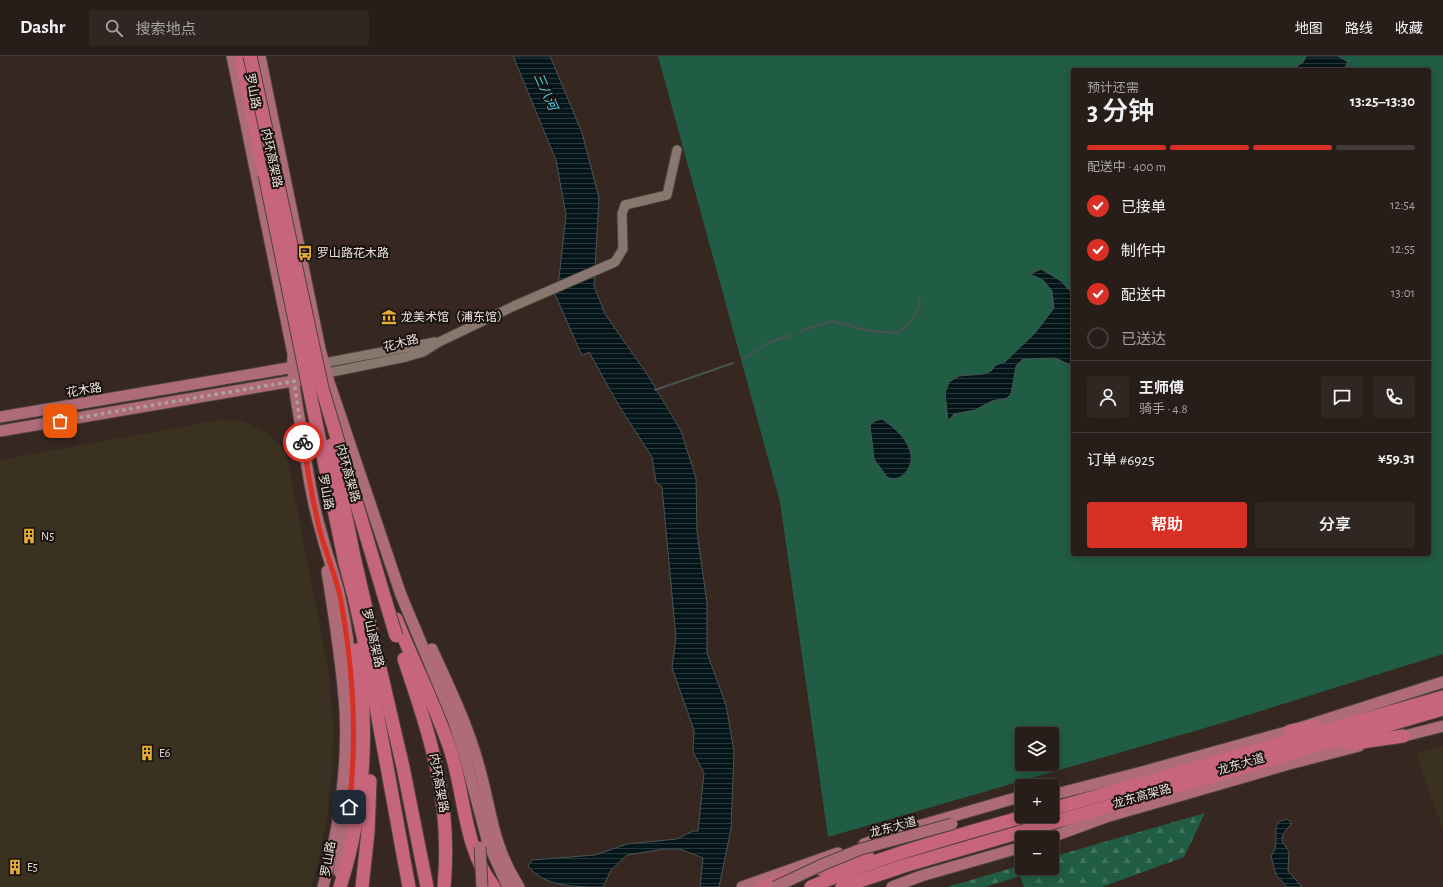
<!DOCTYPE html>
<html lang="zh">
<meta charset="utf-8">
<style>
body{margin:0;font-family:"Alegreya Sans","Noto Sans SC",sans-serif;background:#302722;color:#f1f3f6;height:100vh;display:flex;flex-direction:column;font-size:15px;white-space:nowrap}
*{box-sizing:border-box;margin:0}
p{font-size:13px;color:#a5a2a2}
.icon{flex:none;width:22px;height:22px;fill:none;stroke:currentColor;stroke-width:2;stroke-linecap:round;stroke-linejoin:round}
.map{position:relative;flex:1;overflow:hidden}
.sheet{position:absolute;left:1071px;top:12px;width:360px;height:488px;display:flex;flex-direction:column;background:#281e19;border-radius:4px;box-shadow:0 2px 10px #0003,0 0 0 1px #443c38}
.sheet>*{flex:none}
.buttons{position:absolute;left:1015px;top:671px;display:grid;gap:8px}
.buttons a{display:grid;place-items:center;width:44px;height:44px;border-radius:4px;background:#281e19;box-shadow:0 2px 10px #0003,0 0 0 1px #443c38;font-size:20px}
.pin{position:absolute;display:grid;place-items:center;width:34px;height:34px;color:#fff;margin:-17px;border-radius:8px;box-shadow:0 2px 6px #0006}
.courier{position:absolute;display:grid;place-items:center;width:40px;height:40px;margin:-20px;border:3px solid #d93025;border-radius:50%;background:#fff;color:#222;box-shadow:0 1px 5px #0007}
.overview em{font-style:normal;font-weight:600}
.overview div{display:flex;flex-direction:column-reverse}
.overview{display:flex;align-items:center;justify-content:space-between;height:68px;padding:0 16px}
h1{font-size:26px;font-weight:600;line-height:30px}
.bar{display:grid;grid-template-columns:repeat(4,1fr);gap:6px 4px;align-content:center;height:48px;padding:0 16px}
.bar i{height:5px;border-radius:3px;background:#443c38}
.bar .selected{background:#d93025}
.bar p{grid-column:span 4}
.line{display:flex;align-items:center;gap:10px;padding:0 16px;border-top:1px solid #443c38}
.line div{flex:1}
.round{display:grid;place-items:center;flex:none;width:42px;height:42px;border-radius:4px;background:#302722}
ol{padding:0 16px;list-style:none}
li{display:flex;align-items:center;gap:12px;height:44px}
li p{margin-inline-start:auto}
li .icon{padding:4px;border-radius:50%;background:#d93025;color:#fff;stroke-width:4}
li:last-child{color:#a5a2a2}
li i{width:22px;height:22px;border:2px solid #443c38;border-radius:50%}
.primary-button{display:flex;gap:8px;margin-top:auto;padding:8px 16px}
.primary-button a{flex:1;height:46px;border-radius:4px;background:#d93025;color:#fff;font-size:16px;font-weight:600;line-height:46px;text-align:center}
.primary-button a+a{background:#302722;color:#f1f3f6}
header{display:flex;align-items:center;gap:24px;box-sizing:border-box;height:56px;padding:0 20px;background:#281e19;border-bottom:1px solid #443c38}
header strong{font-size:19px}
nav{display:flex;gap:22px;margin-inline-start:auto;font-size:14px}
.search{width:280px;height:36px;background:#302722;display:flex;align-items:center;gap:10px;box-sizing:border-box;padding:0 14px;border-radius:4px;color:#a5a2a2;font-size:15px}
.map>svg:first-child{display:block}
.commercial{fill:#3b3121}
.green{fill:#215c45;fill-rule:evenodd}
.forest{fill:url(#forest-firs)}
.water{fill:url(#water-rules);stroke:#495354}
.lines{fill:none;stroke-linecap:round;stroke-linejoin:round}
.stream{stroke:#495354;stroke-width:2}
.minor-casing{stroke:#4e433c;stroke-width:11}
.major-casing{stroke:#4e433c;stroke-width:13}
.highway-casing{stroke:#4e433c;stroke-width:15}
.minor{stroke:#87776e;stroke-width:9}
.major{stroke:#ad6c77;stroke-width:11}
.highway{stroke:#c7657d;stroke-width:13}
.major-bridge-casing{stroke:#4e433c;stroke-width:13;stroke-linecap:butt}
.highway-bridge-casing{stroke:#4e433c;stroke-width:15;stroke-linecap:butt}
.major-bridge{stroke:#ad6c77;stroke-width:11}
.highway-bridge{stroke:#c7657d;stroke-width:13}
.done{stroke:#aca09b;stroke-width:4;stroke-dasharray:0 7.2}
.route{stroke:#d93025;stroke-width:5}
.labels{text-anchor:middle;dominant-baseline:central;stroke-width:4;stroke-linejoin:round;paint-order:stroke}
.street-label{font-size:12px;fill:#ebe1dc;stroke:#19120f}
.poi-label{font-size:12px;fill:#ebe1dc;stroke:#19120f;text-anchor:start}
.water-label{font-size:13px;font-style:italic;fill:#46daf0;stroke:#19120f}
</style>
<header>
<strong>Dashr</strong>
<div class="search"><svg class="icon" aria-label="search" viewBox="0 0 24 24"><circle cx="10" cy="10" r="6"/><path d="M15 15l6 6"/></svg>搜索地点</div>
<nav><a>地图</a><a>路线</a><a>收藏</a></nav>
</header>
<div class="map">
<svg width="1443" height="831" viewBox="0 0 1443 831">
<defs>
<pattern id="forest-firs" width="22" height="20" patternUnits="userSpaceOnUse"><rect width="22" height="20" fill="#215c45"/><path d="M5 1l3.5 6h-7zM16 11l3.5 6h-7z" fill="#41735f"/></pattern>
<pattern id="water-rules" width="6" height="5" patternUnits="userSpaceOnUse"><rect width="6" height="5" fill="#041619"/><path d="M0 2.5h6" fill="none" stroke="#29383a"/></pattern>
</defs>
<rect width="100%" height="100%" fill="#362821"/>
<g class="commercial">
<polygon points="219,364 242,365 267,377 286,396 329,618 333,672 332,716 328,757 319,800 311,831 0,831 0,404"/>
<polygon points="1443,690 1443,774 1416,698"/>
</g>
<path class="green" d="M658,0H1443V598L1222,667L828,781L780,446ZM1073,14H1429V498H1073ZM1022,678H1052V708H1022Z"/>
<polygon class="forest" points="1205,757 1184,801 1102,831 1024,831 1020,820 985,831 947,831 1022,809 1022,812 1052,812 1052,801"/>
<g class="water">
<path d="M513,0H550L582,77L599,142L594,230L605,258L649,321L681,375L696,422L697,476L707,547V597L726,649L734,695L731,773L719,831H700L703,802L680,793H664L627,799L611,814L603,831C574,831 545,831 528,810L532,804L595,799L627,788L677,783L693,775H698L704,717L693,696L694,674L672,612L676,582L662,431L656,426L652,401L618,348L589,296L582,300L555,238L559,222L566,159L556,104Z"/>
<polygon points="1306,0 1338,0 1348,6 1343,14 1293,14 1304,5"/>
<polygon points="1041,213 1061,225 1073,238 1073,310 1055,302 1023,303 1016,310 1011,338 1007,342 992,345 975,354 954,358 948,365 945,337 949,326 959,320 984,318 991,315 996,309 1005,306 1035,277 1054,252 1052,235 1043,224 1030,218"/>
<path d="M882,363C894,371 909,384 911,399C913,412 900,428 887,421L874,403L870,369L875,365Z"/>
<path d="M1287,763L1292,767L1283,778L1282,785L1289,796L1288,815L1302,831H1287L1276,819L1271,800C1281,787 1272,779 1278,766Z"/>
</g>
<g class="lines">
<g class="stream">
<path d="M801,275L832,265L870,275L897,277C908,272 920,255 920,244"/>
<polyline points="742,303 756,295 768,287 791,279"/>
<polyline points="655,334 733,307"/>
</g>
<g class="minor-casing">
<g id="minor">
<polyline points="324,307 435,286"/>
<polyline points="327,317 406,301 423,296 439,286 514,250 615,206 623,193 622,158 625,149 667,139 677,94"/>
</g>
</g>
<g class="major-casing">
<g id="major">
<path d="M232,0L293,298C292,321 296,343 300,366C306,404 311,443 322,479C327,499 334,517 339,537C361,629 356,724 339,816"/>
<polyline points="260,0 320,293 329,326 401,539 453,663 464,697 488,787 508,831"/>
<polyline points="0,361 300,310"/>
<polyline points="0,375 299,324"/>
<path d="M432,593C449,631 467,667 478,707C492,754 491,787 519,831"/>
<polyline points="1396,682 1443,670"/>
<polyline points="1052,739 1142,716 1290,675 1443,626"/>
<polyline points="1049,782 1106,761 1289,708 1359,690"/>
<polyline points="864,788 891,778 1022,740"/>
<path d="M323,831C339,773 348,714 345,654C342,607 334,561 327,515"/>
<polyline points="742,831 838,797"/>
<polyline points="892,831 921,820 1022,791"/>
</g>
</g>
<g class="highway-casing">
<g id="highway">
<polyline points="241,0 265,119"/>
<polyline points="355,505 403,711 427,831"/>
<polyline points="345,507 354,540 363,580 409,831"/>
<path d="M396,563C414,608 436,650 451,696C465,740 464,793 494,831"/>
<path d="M404,603C431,683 452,745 444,831"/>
<polyline points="1290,675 1314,670"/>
<polyline points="1348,688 1403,680"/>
<polyline points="1052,753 1443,641"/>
<polyline points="821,813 868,801"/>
<path d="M340,831C365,753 369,674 357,594"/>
<polyline points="362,831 368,776 370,725"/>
<polyline points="763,831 787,823"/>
<path d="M811,831C880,800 953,781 1026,760"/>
<polyline points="842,831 907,809 1443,653"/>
</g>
</g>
<use href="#minor" class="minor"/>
<use href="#major" class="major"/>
<use href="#highway" class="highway"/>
<g class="major-bridge-casing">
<g id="major-bridge">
<polyline points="480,791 482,831"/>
<polyline points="775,831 824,808 861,793 952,768"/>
</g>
</g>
<g class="highway-bridge-casing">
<g id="highway-bridge">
<polyline points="250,0 322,332 396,580"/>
<polyline points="265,119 345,507"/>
<polyline points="331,389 355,505"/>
</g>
</g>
<use href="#major-bridge" class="major-bridge"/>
<use href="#highway-bridge" class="highway-bridge"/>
</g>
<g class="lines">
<polyline class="done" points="60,365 294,325 303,386"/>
<path class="route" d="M303,386C308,417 313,449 321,479C327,499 335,519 340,540C353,610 358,680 349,751"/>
</g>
<defs>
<g id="bus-bare" transform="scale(1.2)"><path d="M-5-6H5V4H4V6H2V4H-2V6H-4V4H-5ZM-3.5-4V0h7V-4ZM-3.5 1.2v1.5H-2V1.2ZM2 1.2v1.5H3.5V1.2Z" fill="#e4ad35" stroke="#19120f" stroke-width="2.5" paint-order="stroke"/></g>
<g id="museum-bare" transform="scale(1.2)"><path d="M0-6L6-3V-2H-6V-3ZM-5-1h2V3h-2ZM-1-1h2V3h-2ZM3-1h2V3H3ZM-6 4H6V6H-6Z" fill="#e4ad35" stroke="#19120f" stroke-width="2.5" paint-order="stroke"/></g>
<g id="building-bare" transform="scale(1.2)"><path d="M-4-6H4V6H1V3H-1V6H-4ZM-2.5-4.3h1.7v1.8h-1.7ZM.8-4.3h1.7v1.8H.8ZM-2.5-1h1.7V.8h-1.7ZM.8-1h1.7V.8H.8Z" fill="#e4ad35" stroke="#19120f" stroke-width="2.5" paint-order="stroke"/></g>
</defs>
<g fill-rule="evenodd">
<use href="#bus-bare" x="305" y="197"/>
<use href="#museum-bare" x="389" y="261"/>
<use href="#building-bare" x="29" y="480"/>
<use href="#building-bare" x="147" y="697"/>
<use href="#building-bare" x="15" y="811"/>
</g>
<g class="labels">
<g class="street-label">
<text transform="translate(253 35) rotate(79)">罗山路</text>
<text transform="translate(272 102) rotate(78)">内环高架路</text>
<text transform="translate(401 287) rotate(-15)">花木路</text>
<text transform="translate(84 334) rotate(-10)">花木路</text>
<text transform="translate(348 417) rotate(74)">内环高架路</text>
<text transform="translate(326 436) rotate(79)">罗山路</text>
<text transform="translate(373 582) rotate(77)">罗山高架路</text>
<text transform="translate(1241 708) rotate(-16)">龙东大道</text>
<text transform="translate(439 727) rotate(80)">内环高架路</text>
<text transform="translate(1142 740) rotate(-16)">龙东高架路</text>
<text transform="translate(893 771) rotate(-15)">龙东大道</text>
<text transform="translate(328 803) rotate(-80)">罗山路</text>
</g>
<g class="poi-label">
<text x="317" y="197">罗山路花木路</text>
<text x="401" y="261">龙美术馆（浦东馆）</text>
<text x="41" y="480">N5</text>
<text x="159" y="697">E6</text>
<text x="27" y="811">E5</text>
</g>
<g class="water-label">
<text transform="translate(545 36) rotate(66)">三八河</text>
</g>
</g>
</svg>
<div class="buttons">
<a><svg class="icon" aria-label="layers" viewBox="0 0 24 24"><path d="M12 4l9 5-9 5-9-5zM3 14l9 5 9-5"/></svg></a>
<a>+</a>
<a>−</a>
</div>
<div class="pin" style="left:60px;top:365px;background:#ea580c"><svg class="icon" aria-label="bag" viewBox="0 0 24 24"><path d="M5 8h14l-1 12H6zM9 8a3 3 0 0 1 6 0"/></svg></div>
<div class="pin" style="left:349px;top:751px;background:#1f2937"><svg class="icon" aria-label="home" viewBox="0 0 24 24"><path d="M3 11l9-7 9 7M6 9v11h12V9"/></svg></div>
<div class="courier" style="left:303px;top:386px"><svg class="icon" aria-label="bike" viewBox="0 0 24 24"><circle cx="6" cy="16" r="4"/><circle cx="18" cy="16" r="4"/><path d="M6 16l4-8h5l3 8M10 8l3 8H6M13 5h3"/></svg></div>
<section class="sheet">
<div class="overview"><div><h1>3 分钟</h1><p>预计还需</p></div><em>13:25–13:30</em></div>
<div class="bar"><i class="selected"></i><i class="selected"></i><i class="selected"></i><i></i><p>配送中 · 400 m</p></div>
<ol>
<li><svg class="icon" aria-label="check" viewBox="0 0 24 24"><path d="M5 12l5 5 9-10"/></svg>已接单<p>12:54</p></li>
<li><svg class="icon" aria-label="check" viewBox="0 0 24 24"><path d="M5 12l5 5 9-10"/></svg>制作中<p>12:55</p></li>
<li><svg class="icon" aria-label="check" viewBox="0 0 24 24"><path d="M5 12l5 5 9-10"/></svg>配送中<p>13:01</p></li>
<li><i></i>已送达</li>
</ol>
<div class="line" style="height:72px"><a class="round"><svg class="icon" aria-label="person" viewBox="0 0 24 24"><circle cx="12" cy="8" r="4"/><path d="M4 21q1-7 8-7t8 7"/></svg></a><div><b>王师傅</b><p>骑手 · 4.8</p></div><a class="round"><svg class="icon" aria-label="chat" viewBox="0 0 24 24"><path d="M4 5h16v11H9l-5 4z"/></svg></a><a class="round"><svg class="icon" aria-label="phone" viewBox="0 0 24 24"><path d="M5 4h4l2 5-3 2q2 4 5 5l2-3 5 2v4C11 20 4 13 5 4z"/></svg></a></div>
<div class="line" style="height:52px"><div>订单 #6925</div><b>¥59.31</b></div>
<div class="primary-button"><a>帮助</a><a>分享</a></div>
</section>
</div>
